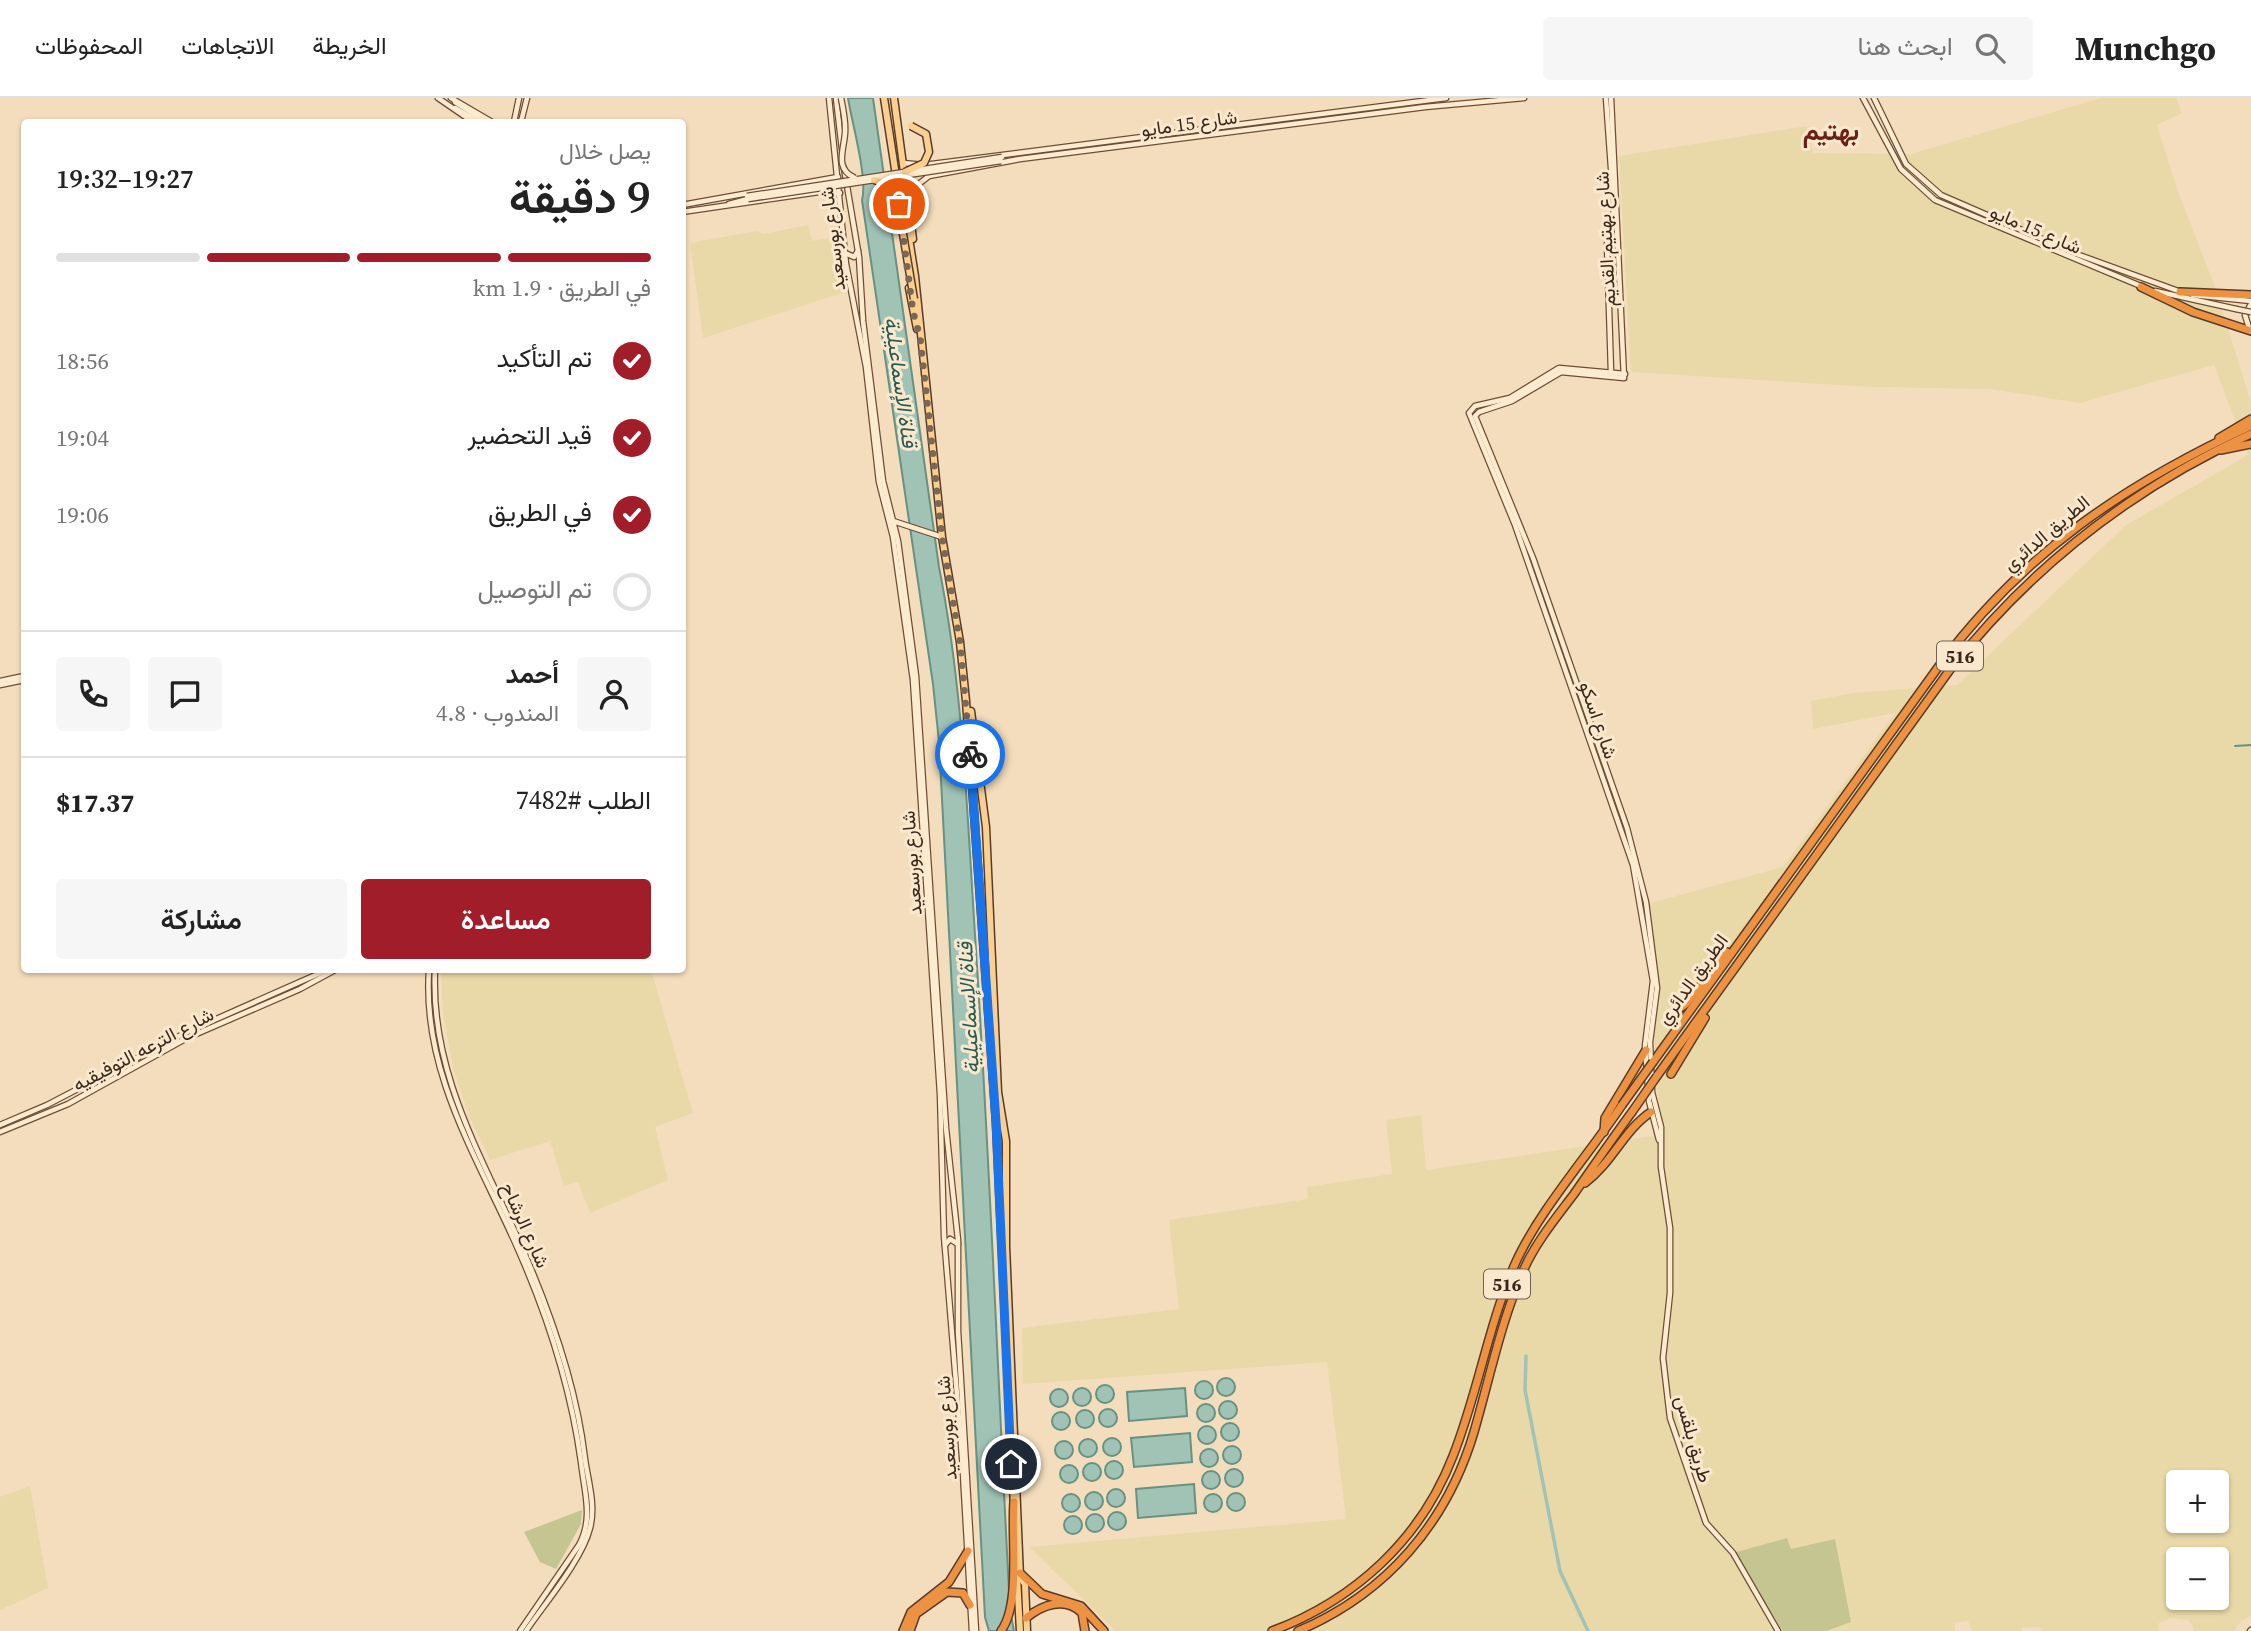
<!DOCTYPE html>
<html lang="ar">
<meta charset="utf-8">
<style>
body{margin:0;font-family:"Source Serif 4",Vazirmatn,serif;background:#f6f6f6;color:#222;direction:rtl;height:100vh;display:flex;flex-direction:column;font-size:26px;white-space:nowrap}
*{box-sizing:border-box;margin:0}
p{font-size:23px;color:#767676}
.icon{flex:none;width:38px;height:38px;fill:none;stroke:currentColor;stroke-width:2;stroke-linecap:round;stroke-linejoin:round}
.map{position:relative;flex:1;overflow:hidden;direction:ltr}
.side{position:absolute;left:21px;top:21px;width:665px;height:854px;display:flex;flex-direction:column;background:#fff;border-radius:7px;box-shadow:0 2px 5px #0004;direction:rtl}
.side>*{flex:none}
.controls{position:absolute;left:2166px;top:1372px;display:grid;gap:14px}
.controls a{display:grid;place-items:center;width:63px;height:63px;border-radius:7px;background:#fff;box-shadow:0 2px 5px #0004;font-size:35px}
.pin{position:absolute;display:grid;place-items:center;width:60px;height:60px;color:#fff;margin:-30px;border:4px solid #fff;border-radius:50%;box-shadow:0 2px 7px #0007}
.courier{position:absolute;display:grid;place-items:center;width:70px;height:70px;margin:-35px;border:5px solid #1a73e8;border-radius:50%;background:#fff;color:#222;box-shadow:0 2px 9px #0007}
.headline em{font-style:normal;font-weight:600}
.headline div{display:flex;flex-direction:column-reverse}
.headline{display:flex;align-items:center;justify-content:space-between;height:119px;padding:0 35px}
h1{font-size:46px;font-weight:600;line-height:52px}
.bar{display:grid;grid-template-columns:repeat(4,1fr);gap:10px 7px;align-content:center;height:84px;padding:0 35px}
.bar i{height:9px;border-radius:5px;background:#e0e0e0}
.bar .current{background:#a21d2a}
.bar p{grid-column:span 4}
.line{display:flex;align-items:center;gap:18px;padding:0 35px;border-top:2px solid #e0e0e0}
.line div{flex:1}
.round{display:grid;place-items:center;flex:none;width:74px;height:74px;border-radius:7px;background:#f6f6f6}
ol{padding:0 35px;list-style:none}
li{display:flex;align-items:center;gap:21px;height:77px}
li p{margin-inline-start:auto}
li .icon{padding:7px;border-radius:50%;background:#a21d2a;color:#fff;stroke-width:4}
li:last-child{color:#767676}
li i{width:38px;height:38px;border:4px solid #e0e0e0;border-radius:50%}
.cta{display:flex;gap:14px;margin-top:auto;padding:14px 35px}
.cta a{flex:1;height:80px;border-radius:7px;background:#a21d2a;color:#fff;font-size:28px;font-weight:600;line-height:80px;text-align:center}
.cta a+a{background:#f6f6f6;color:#222}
header{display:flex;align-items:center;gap:42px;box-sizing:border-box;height:98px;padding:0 35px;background:#fff;border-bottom:2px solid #e0e0e0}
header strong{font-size:33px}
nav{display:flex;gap:38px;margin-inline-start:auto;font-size:24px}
.search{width:490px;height:63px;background:#f6f6f6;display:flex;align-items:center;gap:18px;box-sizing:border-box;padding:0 24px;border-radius:7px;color:#767676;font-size:26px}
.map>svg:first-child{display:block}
.farmland{fill:#e9d9a9;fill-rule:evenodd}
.cemetery{fill:#c4c590}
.water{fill:#a1c3b6;stroke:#679283;stroke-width:2}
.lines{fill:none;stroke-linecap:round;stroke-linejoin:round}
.stream{stroke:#679283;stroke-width:2}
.canal{stroke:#a1c3b6;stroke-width:3.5}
.secondary-casing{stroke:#6e4d37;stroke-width:7}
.primary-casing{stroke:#593b29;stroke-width:9}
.highway-casing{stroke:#593b29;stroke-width:10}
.secondary{stroke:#fdebd0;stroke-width:4.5}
.primary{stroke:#fbcf8f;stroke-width:6}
.highway{stroke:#ed9242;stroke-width:7}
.secondary-bridge-casing{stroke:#6e4d37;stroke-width:7;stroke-linecap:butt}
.primary-bridge-casing{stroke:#593b29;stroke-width:9;stroke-linecap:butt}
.highway-bridge-casing{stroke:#593b29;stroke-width:10;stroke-linecap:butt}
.secondary-bridge{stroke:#fdebd0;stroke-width:4.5}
.primary-bridge{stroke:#fbcf8f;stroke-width:6}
.highway-bridge{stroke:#ed9242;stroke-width:7}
.done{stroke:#7b6753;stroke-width:7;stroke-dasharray:0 12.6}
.route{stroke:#1a73e8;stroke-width:9}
.labels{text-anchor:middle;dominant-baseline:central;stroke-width:6;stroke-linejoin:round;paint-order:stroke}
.shield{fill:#f9e8cd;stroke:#736150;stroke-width:2}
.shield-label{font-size:18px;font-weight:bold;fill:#3a271a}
.street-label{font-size:19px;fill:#3a271a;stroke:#f9e8cd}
.water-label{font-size:21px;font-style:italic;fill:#285b53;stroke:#f9e8cd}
.district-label{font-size:26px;font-weight:bold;fill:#6b1f15;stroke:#f9e8cd}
</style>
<header>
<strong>Munchgo</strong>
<div class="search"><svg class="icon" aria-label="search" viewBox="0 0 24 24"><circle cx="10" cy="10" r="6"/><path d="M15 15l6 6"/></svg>ابحث هنا</div>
<nav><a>الخريطة</a><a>الاتجاهات</a><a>المحفوظات</a></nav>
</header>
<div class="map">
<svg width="2251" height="1533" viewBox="0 0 2251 1533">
<rect width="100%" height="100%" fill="#f3ddbc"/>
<g class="farmland">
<path d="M2101,0H2176L2182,15L2157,27L2177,91L2215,189L2251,304V1518L2241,1523L2234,1533H2195L2189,1522L2170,1520L2159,1525L2158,1533H2043L2041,1529L2022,1530V1533H1972L1968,1523L1954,1525L1955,1533H1116L1029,1449L1346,1421L1327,1264L1023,1286L1022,1230L1179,1211L1169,1122L1308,1101L1307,1089L1392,1076L1386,1022L1421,1017L1426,1072L1660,1037L1647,806L1783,769L1895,615L1813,631L1811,603L1852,595L1957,587L2126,427L2248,357L2214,267L2080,305L1990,291L1870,289L1631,274L1619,58L1807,28L1813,55L1911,56ZM2179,1384H2217V1423H2179ZM2179,1461H2217V1500H2179Z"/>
<polygon points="808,127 812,143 833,139 845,194 703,240 690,145 756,133 763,136"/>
<polygon points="441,872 651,872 693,1015 655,1029 668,1082 590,1115 578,1084 564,1088 550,1043 490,1062 469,1018 454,973 443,916"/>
<polygon points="30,1388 48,1490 0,1512 0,1399"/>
</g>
<g class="cemetery">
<polygon points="582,1412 581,1426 556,1471 540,1464 524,1434"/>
<polygon points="1787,1440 1791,1451 1835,1441 1851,1524 1826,1533 1783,1533 1733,1455"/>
</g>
<g class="water">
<path d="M848,0H873L939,469C963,590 967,714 975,837C990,1062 998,1287 1010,1512L1014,1533H989L985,1519L939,644L933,586L862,102C868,81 852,25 848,0Z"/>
<circle cx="1226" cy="1289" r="9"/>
<circle cx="1204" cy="1292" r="9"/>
<circle cx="1105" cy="1296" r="9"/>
<polygon points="1185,1290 1187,1318 1129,1323 1127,1294"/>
<circle cx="1082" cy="1299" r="9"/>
<circle cx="1059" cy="1300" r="9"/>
<circle cx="1228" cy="1312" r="9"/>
<circle cx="1206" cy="1315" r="9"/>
<circle cx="1108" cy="1320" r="9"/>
<circle cx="1085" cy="1321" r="9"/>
<circle cx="1061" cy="1323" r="9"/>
<circle cx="1230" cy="1334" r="9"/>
<circle cx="1207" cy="1337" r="9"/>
<polygon points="1190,1335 1192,1364 1134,1369 1131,1340"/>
<circle cx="1112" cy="1349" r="9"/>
<circle cx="1088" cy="1350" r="9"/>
<circle cx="1064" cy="1352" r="9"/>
<circle cx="1232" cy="1357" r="9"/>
<circle cx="1209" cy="1360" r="9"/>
<circle cx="1114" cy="1372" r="9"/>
<circle cx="1092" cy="1374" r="9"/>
<circle cx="1069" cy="1376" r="9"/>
<circle cx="1234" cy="1380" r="9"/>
<circle cx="1211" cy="1382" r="9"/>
<polygon points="1194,1386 1196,1415 1138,1420 1136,1391"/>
<circle cx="1116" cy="1400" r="9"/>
<circle cx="1094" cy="1403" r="9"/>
<circle cx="1236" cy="1404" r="9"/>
<circle cx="1213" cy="1405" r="9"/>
<circle cx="1071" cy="1405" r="9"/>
<circle cx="1117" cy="1423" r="9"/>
<circle cx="1095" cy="1425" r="9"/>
<circle cx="1073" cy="1427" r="9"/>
</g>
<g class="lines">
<polyline class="stream" points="2235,648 2251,647"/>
<polyline class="canal" points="1526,1258 1525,1292 1560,1473 1588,1533"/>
<g class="secondary-casing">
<g id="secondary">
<polyline points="438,0 473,24"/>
<polyline points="451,0 492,24"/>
<polyline points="829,0 846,166 866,269 879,384 893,439 913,582 940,996 944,1138 962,1358 972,1533"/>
<polyline points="836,0 842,51"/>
<polyline points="1606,0 1614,112 1607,146 1611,274"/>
<polyline points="1611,0 1624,280 1561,274 1512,303 1479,314 1475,318 1533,460 1627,730 1646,804 1657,890 1650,944 1652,994 1661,1029 1661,1069 1670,1130 1670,1195 1663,1260 1670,1320 1706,1425 1733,1455 1778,1533"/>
<polyline points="1863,0 1901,71 1935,102 2143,189"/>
<polyline points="1874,0 1906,66 1941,97 2079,157 2181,194"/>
<polyline points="455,4 480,20"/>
<polyline points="455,10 479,24"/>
<polyline points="514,24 519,0"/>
<polyline points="521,24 527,0"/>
<polyline points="903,65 924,67 1446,0"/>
<polyline points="844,70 859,159 863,223 883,383 898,443 916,578 946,1030 958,1142 958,1233 976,1533"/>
<polyline points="907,95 929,78 1020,61 1425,9 1524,0"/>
<polyline points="729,106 748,101"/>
<polyline points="682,107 838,79"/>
<polyline points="682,114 819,94 840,95"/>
<polyline points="845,155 854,159 858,153"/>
<polyline points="2155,193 2236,211"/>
<polyline points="2193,197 2251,203"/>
<polyline points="2249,230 2245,217 2251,206"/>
<polyline points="1625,276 1559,270 1510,300 1475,308 1469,315 1515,427 1633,767 1653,883 1645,948 1649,1003 1659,1042"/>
<polyline points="893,423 942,439"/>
<polyline points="0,583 24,578"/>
<polyline points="0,587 24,582"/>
<path d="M429,872C422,975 478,1060 518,1151C548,1219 571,1291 581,1364C584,1393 594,1420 579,1447L520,1533"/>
<path d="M435,872C430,976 483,1060 523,1152C551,1216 577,1292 585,1361C588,1383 596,1407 590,1430C582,1462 545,1505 526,1533"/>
<polyline points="0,1027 47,1007 187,934 327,872"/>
<polyline points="0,1034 68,1006 187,940 300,891 335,872"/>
<polyline points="945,1147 950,1141 958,1146"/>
<polyline points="2250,1533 2251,1532"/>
</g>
</g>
<g class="primary-casing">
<g id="primary">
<polyline points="884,0 899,97"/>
<polyline points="894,0 913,141"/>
<polyline points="902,125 908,134 915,178 942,439 960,544 966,603 996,1024 1014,1409"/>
<polyline points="909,190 917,231"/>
<polyline points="971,613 986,729 998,994 1006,1043 1006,1148 1020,1479"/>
<polyline points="1017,1479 1020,1533"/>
<polyline points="1020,1479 1025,1486 1027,1533"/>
</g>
</g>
<g class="highway-casing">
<g id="highway">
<polyline points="2141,189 2193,214 2251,233"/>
<polyline points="2180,194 2251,197"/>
<polyline points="2219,340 2251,321"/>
<polyline points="2221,352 2251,346"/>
<polyline points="1675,914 1686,906 1727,854"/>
<path d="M1653,964L1939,568C2023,455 2125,386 2251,328"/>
<polyline points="1671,976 1705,920"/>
<path d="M1657,978L1949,573C2030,470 2132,390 2251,336"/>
<polyline points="1604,1034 1605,1020 1646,952"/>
<path d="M1585,1085C1612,1065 1624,1032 1651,1014"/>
<polyline points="1020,1475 1042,1496 1081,1508 1104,1533"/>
<path d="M1026,1520C1042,1507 1065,1498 1082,1515L1085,1533"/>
<polyline points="903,1533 911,1514 949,1484 968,1453"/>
<polyline points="910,1533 916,1516 947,1494 963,1495 970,1507"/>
<path d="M1001,1533C1021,1506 1011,1440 1014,1404"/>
<path d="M1272,1533C1355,1502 1421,1441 1453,1358C1478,1295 1488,1228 1515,1166C1538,1114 1590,1055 1622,1007"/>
<path d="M1298,1533C1386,1496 1447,1425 1474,1334C1490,1279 1501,1223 1524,1171C1536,1144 1556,1120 1574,1096C1593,1069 1612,1041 1632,1014"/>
</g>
</g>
<use href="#secondary" class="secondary"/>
<use href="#primary" class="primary"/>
<use href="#highway" class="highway"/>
<g class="secondary-bridge-casing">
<g id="secondary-bridge">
<path d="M841,0C843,11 846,23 845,35C844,52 834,71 855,80"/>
<polyline points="747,98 1002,59"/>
<polyline points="748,101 1001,63"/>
<polyline points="2236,211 2251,214"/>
</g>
</g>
<g class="primary-bridge-casing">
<g id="primary-bridge">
<polyline points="905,74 924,65 929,54 926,36 911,28"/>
<polyline points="874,82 891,87 901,98 902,130 914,201"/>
</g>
</g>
<g class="highway-bridge-casing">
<g id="highway-bridge">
<polyline points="1622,1007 1653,964"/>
<polyline points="1632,1014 1657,978"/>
</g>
</g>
<use href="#secondary-bridge" class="secondary-bridge"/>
<use href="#primary-bridge" class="primary-bridge"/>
<use href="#highway-bridge" class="highway-bridge"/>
</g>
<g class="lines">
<polyline class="done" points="899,106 913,214 920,239 942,439 960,544 970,656"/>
<polyline class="route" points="970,656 996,1024 1011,1366"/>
</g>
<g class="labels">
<g class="shield">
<rect x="1937" y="543.5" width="46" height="29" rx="5"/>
<rect x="1484" y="1171.5" width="46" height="29" rx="5"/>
</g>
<g class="shield-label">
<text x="1960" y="558">516</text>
<text x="1507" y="1186">516</text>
</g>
<g class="street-label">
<text transform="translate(1189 25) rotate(-8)">شارع 15 مايو</text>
<text transform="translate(2036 131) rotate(23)">شارع 15 مايو</text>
<text transform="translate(832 141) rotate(-97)">شارع بورسعيد</text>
<text transform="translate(1605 141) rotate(-93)">شارع بهتيم القديم</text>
<text transform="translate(2046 435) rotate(-40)">الطريق الدائري</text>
<text transform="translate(1599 622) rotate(71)">شارع اسكو</text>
<text transform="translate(911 765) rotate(-94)">شارع بورسعيد</text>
<text transform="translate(1692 881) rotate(-54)">الطريق الدائري</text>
<text transform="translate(143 951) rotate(-28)">شارع الترعه التوفيقيه</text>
<text transform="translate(526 1127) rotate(66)">شارع الرشاح</text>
<text transform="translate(946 1330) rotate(-94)">شارع بورسعيد</text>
<text transform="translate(1694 1341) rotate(74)">طريق بلقس</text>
</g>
<g class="water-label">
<text transform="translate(901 284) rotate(82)">قناة الإسماعيلية</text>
<text transform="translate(968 910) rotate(-93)">قناة الإسماعيلية</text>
</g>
<g class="district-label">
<text x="1831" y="33">بهتيم</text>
</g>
</g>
</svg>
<div class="controls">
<a>+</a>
<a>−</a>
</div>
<div class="pin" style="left:899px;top:106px;background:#ea580c"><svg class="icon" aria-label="bag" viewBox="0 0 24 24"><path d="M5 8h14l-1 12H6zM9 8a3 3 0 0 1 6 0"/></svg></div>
<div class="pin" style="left:1011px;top:1366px;background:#1f2937"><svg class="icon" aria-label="home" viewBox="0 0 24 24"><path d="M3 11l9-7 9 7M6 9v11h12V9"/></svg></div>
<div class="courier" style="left:970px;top:656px"><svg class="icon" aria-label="bike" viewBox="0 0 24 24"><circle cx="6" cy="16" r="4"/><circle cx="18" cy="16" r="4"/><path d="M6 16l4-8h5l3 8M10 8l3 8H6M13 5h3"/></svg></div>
<section class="side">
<div class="headline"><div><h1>9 دقيقة</h1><p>يصل خلال</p></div><em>19:27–19:32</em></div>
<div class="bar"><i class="current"></i><i class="current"></i><i class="current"></i><i></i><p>في الطريق · 1.9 km</p></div>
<ol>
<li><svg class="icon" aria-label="check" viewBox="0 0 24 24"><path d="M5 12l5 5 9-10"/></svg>تم التأكيد<p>18:56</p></li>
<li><svg class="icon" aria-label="check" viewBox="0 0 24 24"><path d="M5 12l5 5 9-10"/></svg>قيد التحضير<p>19:04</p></li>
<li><svg class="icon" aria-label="check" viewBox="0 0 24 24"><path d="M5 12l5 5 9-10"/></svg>في الطريق<p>19:06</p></li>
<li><i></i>تم التوصيل</li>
</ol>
<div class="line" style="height:126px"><a class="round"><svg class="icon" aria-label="person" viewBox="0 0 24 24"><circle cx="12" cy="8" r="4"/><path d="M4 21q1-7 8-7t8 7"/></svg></a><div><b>أحمد</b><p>المندوب · 4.8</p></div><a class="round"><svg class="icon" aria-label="chat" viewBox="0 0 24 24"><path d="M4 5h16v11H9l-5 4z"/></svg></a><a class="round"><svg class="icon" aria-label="phone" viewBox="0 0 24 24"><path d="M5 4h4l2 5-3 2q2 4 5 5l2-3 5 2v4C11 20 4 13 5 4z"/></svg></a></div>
<div class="line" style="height:91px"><div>الطلب #7482</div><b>$17.37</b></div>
<div class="cta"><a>مساعدة</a><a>مشاركة</a></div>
</section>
</div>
